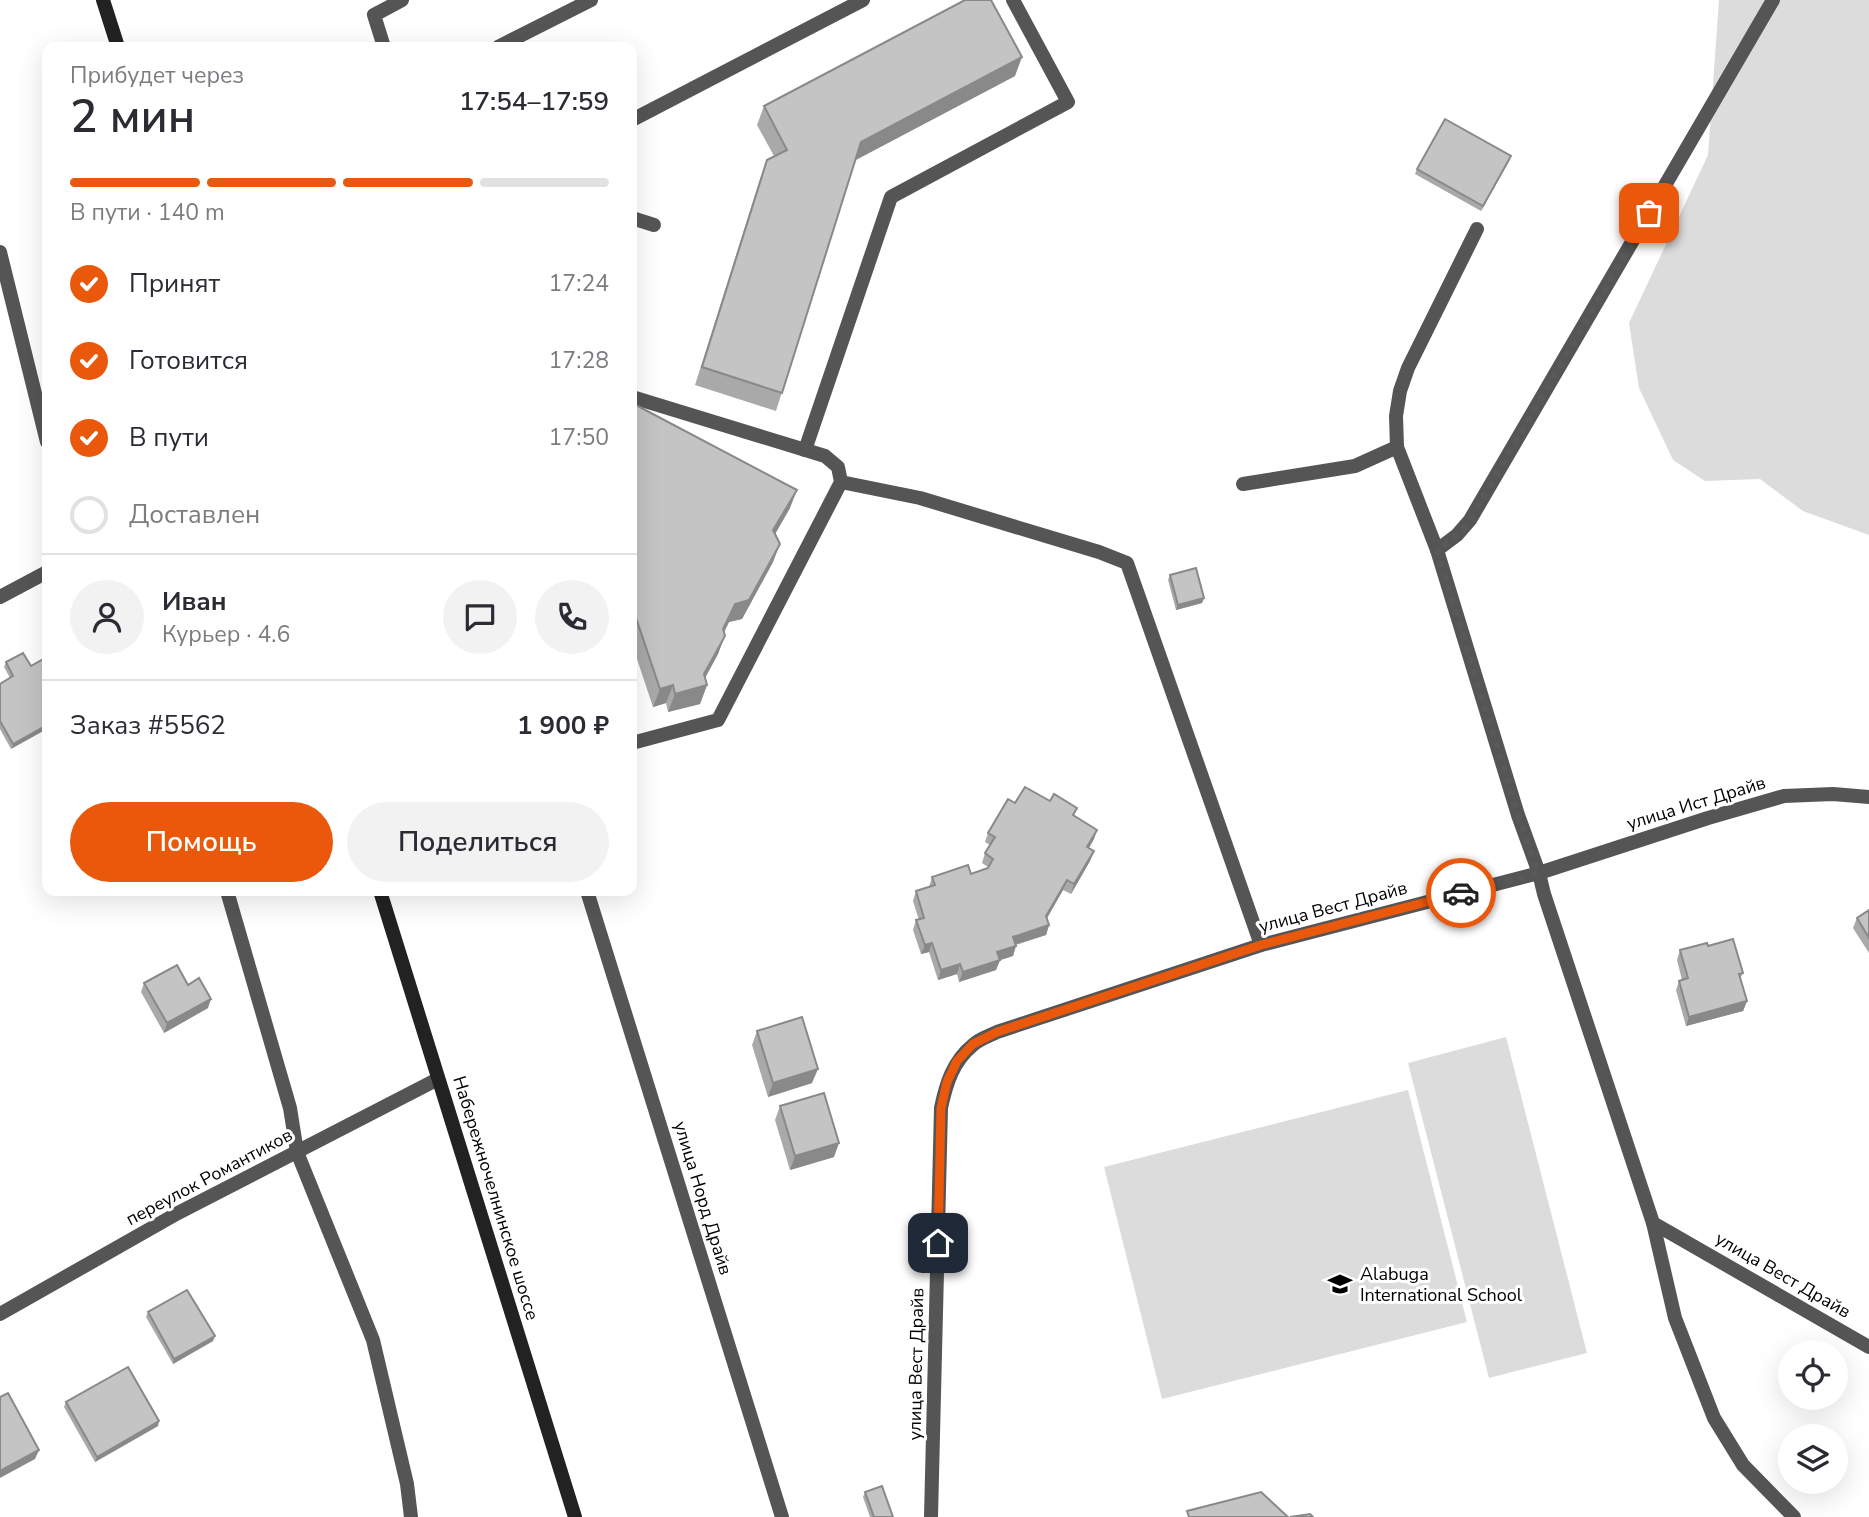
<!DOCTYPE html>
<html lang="ru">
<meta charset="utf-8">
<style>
body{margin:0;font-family:"Nunito Sans",sans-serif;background:#f2f2f3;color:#2b2b33;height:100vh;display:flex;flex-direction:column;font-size:26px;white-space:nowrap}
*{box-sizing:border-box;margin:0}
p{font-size:23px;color:#7c7c81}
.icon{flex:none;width:38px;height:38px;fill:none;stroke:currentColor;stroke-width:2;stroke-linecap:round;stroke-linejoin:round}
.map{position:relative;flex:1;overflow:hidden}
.panel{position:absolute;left:42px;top:42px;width:595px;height:854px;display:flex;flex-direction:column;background:#fff;border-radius:14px;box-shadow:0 7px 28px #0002}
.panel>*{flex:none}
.tools{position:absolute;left:1778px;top:1340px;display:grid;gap:14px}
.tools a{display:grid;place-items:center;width:70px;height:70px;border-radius:50%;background:#fff;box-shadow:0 7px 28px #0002;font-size:35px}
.pin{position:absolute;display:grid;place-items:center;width:60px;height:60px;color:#fff;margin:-30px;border-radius:14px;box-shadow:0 4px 10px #0006}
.courier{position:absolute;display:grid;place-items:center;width:70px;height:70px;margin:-35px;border:5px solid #ea580c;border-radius:50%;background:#fff;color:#222;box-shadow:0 2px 9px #0007}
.overview em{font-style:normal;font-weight:600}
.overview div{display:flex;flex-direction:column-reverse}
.overview{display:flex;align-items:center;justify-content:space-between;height:119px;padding:0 28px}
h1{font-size:46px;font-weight:600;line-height:52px}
.bar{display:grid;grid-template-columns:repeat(4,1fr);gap:10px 7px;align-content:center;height:84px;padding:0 28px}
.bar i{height:9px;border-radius:5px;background:#e1e1e2}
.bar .current{background:#ea580c}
.bar p{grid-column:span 4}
.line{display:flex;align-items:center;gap:18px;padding:0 28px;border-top:2px solid #e1e1e2}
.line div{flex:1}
.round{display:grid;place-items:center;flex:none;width:74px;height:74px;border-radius:37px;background:#f2f2f3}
ol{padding:0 28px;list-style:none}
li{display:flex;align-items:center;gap:21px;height:77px}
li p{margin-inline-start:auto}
li .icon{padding:7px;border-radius:50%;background:#ea580c;color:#fff;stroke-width:4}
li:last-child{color:#7c7c81}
li i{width:38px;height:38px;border:4px solid #e1e1e2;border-radius:50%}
.cta{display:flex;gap:14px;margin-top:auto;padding:14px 28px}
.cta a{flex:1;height:80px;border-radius:42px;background:#ea580c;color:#fff;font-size:28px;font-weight:600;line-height:80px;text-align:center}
.cta a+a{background:#f2f2f3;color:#2b2b33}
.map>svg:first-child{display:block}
.green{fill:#dcdcdc}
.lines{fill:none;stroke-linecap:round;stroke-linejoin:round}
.lane{stroke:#555;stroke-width:14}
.street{stroke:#555;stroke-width:14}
.secondary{stroke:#222;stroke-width:14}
.wall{fill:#a9a9a9}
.shaded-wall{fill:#898989}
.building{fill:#c4c4c4;stroke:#898989;stroke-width:2}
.done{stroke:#595959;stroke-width:7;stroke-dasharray:0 12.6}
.route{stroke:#ea580c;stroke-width:9}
.labels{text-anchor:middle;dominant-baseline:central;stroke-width:6;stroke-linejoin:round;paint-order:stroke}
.street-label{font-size:18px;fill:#000;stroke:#fff}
.poi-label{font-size:18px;fill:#000;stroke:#fff;text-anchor:start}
</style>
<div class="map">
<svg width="1869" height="1517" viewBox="0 0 1869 1517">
<rect width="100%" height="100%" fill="#fff"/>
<g class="green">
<polygon points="1719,0 1869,0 1869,535 1803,511 1760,479 1705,481 1673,460 1639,388 1629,323 1708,155"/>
<polygon points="1506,1037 1587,1353 1489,1378 1408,1063"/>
<polygon points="1408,1090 1467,1322 1162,1399 1104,1167"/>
</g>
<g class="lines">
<g class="lane">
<polyline points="384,47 374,15 402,0"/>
<polyline points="498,47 591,0"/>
<polyline points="632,120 863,0"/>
<polyline points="632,218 654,225"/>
<polyline points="632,397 825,456 838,467 841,482 718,720 632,743"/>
<polyline points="805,450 891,197 1068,102 1013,0"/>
<polyline points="841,482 920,498 1099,552 1127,563 1261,945"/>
<polyline points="1243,484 1355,466 1397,447"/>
<polyline points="1437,550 1397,447 1396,416 1400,391 1408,368 1477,229"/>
<polyline points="587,891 782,1517"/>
</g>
<g class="street">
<polyline points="1773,0 1470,520 1457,535 1437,550 1518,815 1539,873 1708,818 1784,796 1833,794 1869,797"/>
<polyline points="0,252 47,442"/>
<polyline points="0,597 47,572"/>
<polyline points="227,891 290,1108 297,1152 373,1340 407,1484 411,1517"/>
<polyline points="1653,1223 1675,1318 1714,1418 1743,1465 1794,1517"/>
<polyline points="0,1314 178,1213 438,1079"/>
<path d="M931,1517L941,1108C946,1084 953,1061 973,1045C979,1039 989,1036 997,1032L1261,945L1539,873L1544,894L1653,1223L1869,1347"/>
</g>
<g class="secondary">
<polyline points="103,0 118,47"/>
<polyline points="380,891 575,1517"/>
</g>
</g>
<g class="wall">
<polygon points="1015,76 855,160 776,411 695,385 760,179 767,160 774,156 757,125 764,106"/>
<polygon points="1509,161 1481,211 1415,174 1417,169"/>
<polygon points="632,403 790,508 775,534 773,562 742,619 729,622 724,632 718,654 705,678 707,685 700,704 668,712 666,703 653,707 632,644"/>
<polygon points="1170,575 1204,598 1202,603 1176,610 1168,580"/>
<polygon points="47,657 11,749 0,729 0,684 10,678 4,667 6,662 31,666"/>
<polygon points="1050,801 1077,808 1074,815 1094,839 1089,848 1094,851 1090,861 1071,894 1063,890 1047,918 1049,925 1046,935 1016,945 1013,956 1000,960 996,970 959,982 957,974 938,980 929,952 921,954 913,930 916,920 919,920 913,901 916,891 929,887 932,877 971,874 988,868 988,867 982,863 985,853 990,845 985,842 988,833"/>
<polygon points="1869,910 1869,953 1853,928 1857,918"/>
<polygon points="1708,946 1743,973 1740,979 1747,1001 1743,1011 1686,1026 1676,990 1679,981 1682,980 1677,960 1680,950"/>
<polygon points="144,983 188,985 208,1008 164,1033 141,992"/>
<polygon points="757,1031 812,1083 768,1097 752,1045"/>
<polygon points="780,1106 834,1157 790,1170 775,1120"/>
<polygon points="148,1312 213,1341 173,1364 146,1317"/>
<polygon points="66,1402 158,1426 95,1462 64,1407"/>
<polygon points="865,1492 893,1517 870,1517 863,1497"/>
</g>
<g class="shaded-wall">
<polygon points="1022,57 1015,76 854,161 861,142"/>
<polygon points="1511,156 1509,161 1481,211 1483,206"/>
<polygon points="797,490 790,508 767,548 773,530"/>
<polygon points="780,544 773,562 742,619 729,622 716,648 723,629 735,604"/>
<polygon points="1204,598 1202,603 1176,610 1178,605"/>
<polygon points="725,636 718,654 700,687 707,685 700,704 668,712 675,694 704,674"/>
<polygon points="673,685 666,703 653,707 660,689"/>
<polygon points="47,725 47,729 11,749 13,744"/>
<polygon points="1097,830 1094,839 1083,857 1087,847"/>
<polygon points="1094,851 1090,861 1071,894 1074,884"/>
<polygon points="1067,880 1063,890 1043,925 1046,916"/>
<polygon points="1049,925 1046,935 1010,946 1013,937"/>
<polygon points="932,943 929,952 921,954 925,945"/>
<polygon points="1016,946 1013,956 994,962 997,952"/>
<polygon points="1000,960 996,970 959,982 963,972"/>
<polygon points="960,964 957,974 938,980 941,970"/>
<polygon points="211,999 208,1008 164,1033 167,1023"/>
<polygon points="1747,1001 1743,1011 1686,1026 1689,1017"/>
<polygon points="818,1069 812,1083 768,1097 773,1083"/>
<polygon points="839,1143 834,1157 790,1170 795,1156"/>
<polygon points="215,1336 213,1341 173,1364 174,1359"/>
<polygon points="159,1421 158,1426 95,1462 97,1457"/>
<polygon points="39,1450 35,1459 0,1478 0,1471"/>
</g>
<g class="building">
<polygon points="965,0 991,0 1022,57 861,142 782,393 702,367 767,160 787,150 764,106"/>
<polygon points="1445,119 1511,156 1483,206 1417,169"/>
<polygon points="632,403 797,490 773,530 780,544 749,600 735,604 723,629 725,636 704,674 707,685 675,694 673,685 660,689 632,606"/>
<polygon points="1196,568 1204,598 1178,605 1170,575"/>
<polygon points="23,653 31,666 47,657 47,725 13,744 0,721 0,684 13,676 6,662"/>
<polygon points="1025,787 1050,801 1054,794 1077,808 1073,815 1097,830 1087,847 1094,851 1074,884 1067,880 1046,916 1049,925 1013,937 1016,946 997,952 1000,960 963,972 960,964 941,970 932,943 925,945 916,920 924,918 916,891 935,885 932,877 968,865 971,874 988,868 993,859 985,853 995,837 988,833 1008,799 1015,803"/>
<polygon points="1869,910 1869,938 1857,918"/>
<polygon points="1733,939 1743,973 1739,974 1747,1001 1689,1017 1679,981 1688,978 1680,950 1707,943 1708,946"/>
<polygon points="177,965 188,985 199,978 211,999 167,1023 144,983"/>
<polygon points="802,1017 818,1069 773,1083 757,1031"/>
<polygon points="824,1093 839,1143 795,1156 780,1106"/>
<polygon points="187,1290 215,1336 174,1359 148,1312"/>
<polygon points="128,1367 159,1421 97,1457 66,1402"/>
<polygon points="8,1393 39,1450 0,1471 0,1397"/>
<polygon points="882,1486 893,1517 874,1517 865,1492"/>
<polygon points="1261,1492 1288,1517 1189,1517 1187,1511"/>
<polygon points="1310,1514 1313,1517 1290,1517"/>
</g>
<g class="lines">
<polyline class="done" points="1461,893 1538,873 1518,815 1437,550 1457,535 1470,520 1649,213"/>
<polyline class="route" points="938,1243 941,1108 947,1082 957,1061 973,1044 997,1032 1261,945 1461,893"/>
</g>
<defs>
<g id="school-bare" transform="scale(1.89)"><path d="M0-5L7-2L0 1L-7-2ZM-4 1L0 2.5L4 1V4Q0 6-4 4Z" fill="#000" stroke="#fff" stroke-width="2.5" paint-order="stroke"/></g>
</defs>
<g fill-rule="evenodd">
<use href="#school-bare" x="1340" y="1284"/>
</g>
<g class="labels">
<g class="street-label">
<text transform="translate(1696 803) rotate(-17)">улица Ист Драйв</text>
<text transform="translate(1333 907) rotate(-15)">улица Вест Драйв</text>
<text transform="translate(209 1177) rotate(-28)">переулок Романтиков</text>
<text transform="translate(496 1198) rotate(73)">Набережночелнинское шоссе</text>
<text transform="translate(703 1198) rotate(73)">улица Норд Драйв</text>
<text transform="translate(1783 1275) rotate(30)">улица Вест Драйв</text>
<text transform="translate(916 1364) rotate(-89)">улица Вест Драйв</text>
</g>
<g class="poi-label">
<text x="1360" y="1274">Alabuga<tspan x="1360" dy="21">International School</tspan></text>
</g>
</g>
</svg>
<div class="tools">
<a><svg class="icon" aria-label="locate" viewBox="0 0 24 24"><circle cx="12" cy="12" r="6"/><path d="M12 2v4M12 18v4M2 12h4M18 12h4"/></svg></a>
<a><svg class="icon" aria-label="layers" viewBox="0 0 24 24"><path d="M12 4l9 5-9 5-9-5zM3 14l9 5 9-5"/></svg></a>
</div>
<div class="pin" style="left:1649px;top:213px;background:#ea580c"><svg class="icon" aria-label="bag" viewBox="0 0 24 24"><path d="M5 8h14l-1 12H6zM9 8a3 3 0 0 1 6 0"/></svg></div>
<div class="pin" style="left:938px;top:1243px;background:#1f2937"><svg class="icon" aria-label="home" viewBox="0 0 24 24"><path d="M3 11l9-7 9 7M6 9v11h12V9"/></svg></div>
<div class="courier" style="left:1461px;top:893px"><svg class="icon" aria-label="car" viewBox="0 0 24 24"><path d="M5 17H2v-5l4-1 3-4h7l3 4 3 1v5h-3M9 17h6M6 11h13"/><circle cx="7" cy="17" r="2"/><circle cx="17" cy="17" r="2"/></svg></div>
<section class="panel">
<div class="overview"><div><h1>2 мин</h1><p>Прибудет через</p></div><em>17:54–17:59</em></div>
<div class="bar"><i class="current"></i><i class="current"></i><i class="current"></i><i></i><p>В пути · 140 m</p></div>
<ol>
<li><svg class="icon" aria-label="check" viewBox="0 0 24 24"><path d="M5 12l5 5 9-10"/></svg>Принят<p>17:24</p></li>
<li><svg class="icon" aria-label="check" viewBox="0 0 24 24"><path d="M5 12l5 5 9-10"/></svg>Готовится<p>17:28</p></li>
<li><svg class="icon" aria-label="check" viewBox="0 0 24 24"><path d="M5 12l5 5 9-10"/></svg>В пути<p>17:50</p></li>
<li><i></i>Доставлен</li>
</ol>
<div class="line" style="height:126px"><a class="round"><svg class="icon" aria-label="person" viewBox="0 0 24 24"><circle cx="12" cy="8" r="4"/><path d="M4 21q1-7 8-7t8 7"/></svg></a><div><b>Иван</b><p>Курьер · 4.6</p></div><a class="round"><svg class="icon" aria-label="chat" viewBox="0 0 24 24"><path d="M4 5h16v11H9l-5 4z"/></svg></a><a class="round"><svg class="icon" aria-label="phone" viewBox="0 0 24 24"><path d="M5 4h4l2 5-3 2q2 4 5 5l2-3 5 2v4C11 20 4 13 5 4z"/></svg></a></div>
<div class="line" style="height:91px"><div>Заказ #5562</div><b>1 900 ₽</b></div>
<div class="cta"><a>Помощь</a><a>Поделиться</a></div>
</section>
</div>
